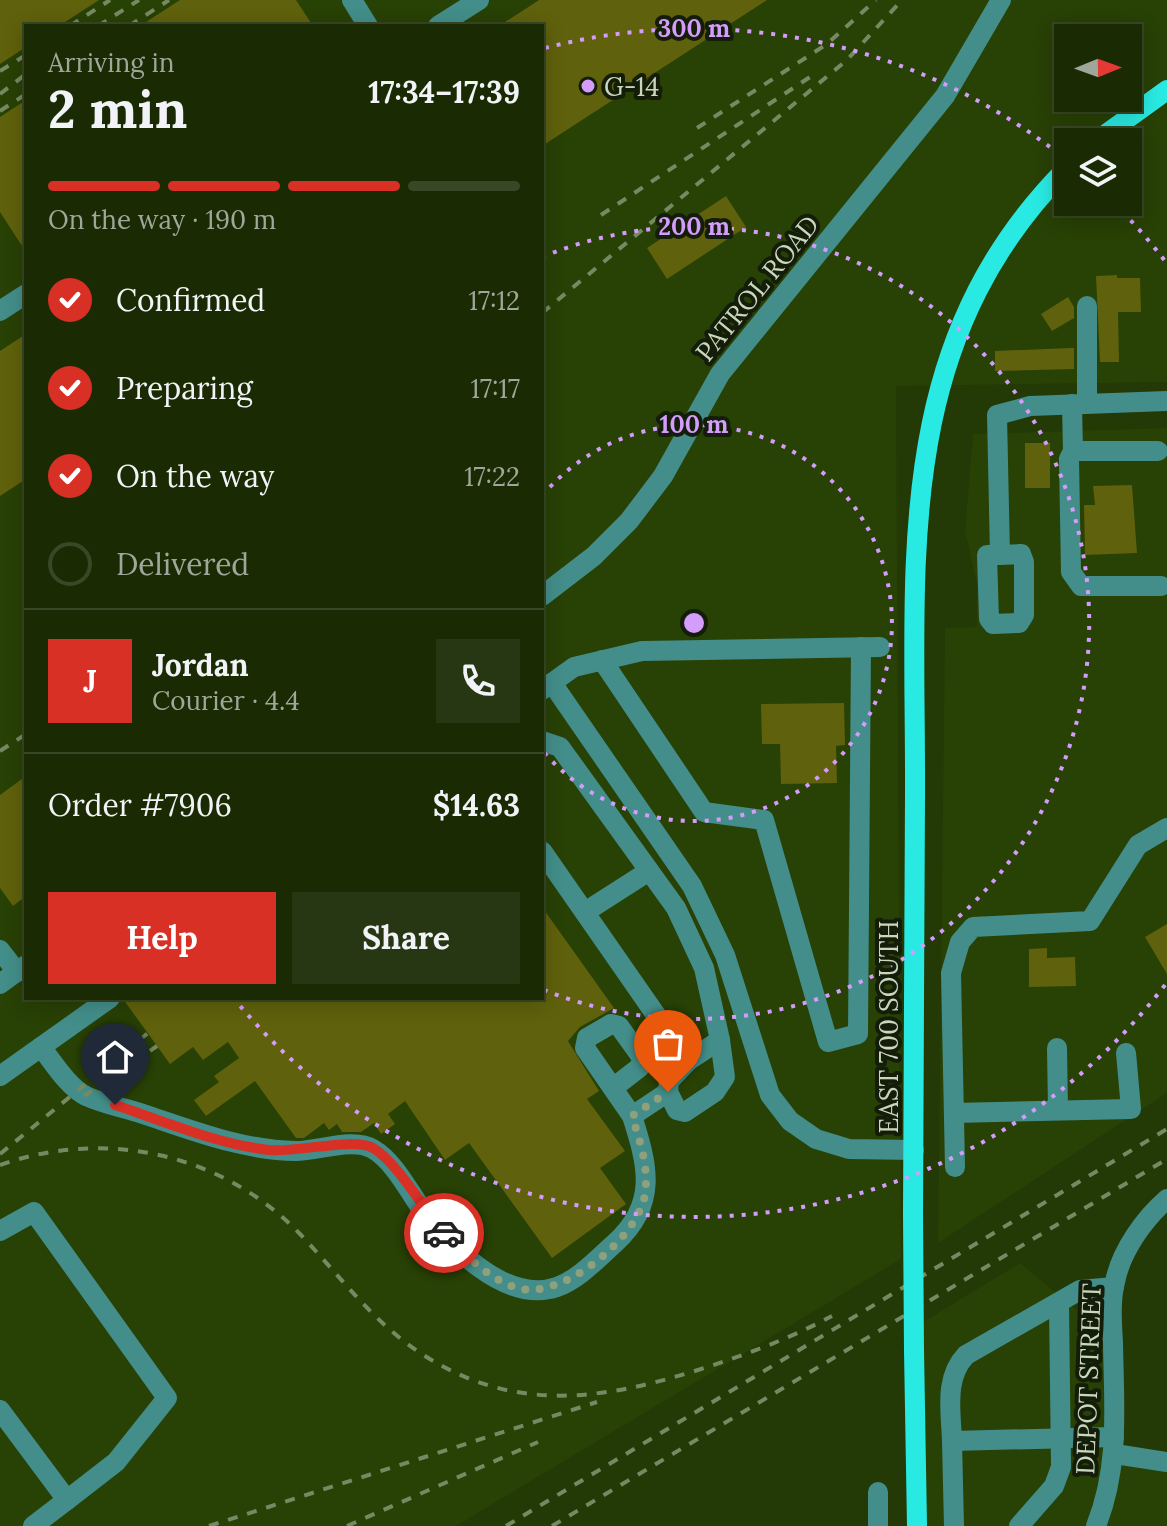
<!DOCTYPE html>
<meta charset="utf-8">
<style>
body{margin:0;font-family:Lora,serif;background:#273713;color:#f1f3f6;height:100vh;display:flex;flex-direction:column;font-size:30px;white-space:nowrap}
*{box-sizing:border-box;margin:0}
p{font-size:26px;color:#9fa79a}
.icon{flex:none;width:44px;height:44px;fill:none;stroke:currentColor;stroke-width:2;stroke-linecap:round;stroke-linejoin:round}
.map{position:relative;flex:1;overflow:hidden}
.drawer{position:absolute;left:24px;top:24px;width:520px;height:976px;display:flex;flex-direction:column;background:#1a2b04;border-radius:0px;box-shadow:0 4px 20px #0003,0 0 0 2px #384726}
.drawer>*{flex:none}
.needle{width:52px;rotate:89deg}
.tools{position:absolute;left:1054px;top:24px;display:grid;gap:16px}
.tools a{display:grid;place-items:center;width:88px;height:88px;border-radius:0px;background:#1a2b04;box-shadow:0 4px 20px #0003,0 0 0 2px #384726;font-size:40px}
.pin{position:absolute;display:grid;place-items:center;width:68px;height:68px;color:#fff;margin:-82px -34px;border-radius:50% 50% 50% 0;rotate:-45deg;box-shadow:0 0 8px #0007}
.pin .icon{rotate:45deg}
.courier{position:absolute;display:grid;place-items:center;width:80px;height:80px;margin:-40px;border:6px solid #d93025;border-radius:50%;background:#fff;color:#222;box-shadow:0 2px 10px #0007}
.overview em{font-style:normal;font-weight:800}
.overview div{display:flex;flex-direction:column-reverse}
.overview{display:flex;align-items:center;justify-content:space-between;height:136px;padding:0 24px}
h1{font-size:52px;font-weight:800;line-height:60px}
.bar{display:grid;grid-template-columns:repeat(4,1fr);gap:12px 8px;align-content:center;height:96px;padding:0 24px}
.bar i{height:10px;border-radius:6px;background:#384726}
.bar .on{background:#d93025}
.bar p{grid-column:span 4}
.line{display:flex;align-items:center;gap:20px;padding:0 24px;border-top:2px solid #384726}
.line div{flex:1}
.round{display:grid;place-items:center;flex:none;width:84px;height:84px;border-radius:0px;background:#273713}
ol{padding:0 24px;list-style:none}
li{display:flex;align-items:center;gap:24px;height:88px}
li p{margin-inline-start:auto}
li .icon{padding:8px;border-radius:50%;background:#d93025;color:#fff;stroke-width:4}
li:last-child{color:#9fa79a}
li i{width:44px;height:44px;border:4px solid #384726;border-radius:50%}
.primary-button{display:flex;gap:16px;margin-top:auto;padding:16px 24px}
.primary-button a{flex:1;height:92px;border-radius:0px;background:#d93025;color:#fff;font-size:32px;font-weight:800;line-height:92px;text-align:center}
.primary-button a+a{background:#273713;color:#f1f3f6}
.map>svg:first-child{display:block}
.built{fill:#284105;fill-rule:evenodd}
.building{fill:#5f610c}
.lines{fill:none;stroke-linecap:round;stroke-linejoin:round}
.minor{stroke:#438e8a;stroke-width:20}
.major{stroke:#29eae3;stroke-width:20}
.rail{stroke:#778963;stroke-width:4;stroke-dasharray:10 10;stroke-linecap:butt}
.major-bridge{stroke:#29eae3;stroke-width:20}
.done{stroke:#8fa07d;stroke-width:8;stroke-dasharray:0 14.4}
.route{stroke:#d93025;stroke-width:10}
.ring{fill:none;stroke:#d49cfb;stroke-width:4;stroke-dasharray:4 8}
.poi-dot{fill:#d49cfb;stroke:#131d09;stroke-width:3}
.labels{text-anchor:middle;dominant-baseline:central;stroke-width:8;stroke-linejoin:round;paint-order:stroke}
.poi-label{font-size:26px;fill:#c9d7bd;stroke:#131d09;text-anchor:start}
.street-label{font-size:26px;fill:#c9d7bd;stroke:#131d09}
.centre{fill:#d49cfb;stroke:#131d09;stroke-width:4}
.ring-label{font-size:24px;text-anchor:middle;font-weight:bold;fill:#d49cfb;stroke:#131d09;stroke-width:8;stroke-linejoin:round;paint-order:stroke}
</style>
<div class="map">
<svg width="1167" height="1526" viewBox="0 0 1167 1526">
<rect width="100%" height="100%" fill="#233906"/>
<g class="built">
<path d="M0,0H1167V382L896,386L901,1259L456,1526H0ZM26,26H542V998H26ZM1068,38H1128V98H1068ZM1068,142H1128V202H1068Z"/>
<polygon points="1167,428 1167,1093 938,1243 945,628 977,627 977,585 965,531 973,434"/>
<polygon points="1020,1263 1105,1333 1105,1454 1167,1468 1167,1526 924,1526 923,1322"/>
</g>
<g class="building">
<polygon points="0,0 99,0 59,26 26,26 26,47 0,64"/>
<polygon points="180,0 296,0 313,26 140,26"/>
<polygon points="539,0 767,0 542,146 542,26 499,26"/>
<polygon points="26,100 26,252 0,212 0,117"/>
<polygon points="726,196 746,227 667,279 647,248"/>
<polygon points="1117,275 1117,278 1140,278 1141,312 1118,312 1119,362 1100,362 1096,276"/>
<polygon points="1068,297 1074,307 1074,318 1052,331 1041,314"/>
<polygon points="26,334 26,479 0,496 0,351"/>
<polygon points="1070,348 1074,348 1074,369 995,371 995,351"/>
<rect x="1025" y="443" width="25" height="45"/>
<polygon points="1132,485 1137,553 1085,555 1084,505 1095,505 1093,486"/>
<polygon points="844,703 845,745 836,746 837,783 781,784 780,744 762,744 761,704"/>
<polygon points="26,776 26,896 13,906 0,888 0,795"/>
<polygon points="542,907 614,1008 580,1027 568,1041 599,1091 587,1099 625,1151 600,1168 626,1204 552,1258 469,1143 445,1160 405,1101 388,1114 395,1124 381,1134 374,1123 361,1132 342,1132 337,1124 329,1130 324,1123 304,1138 296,1138 255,1081 206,1116 194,1100 219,1082 214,1076 239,1058 228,1042 203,1060 193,1047 170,1064 123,999 542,998"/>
<polygon points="1167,924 1167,974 1145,937"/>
<polygon points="1047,948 1047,958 1075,957 1076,986 1029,987 1029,949"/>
</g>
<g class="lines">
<g class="minor">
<polyline points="352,0 368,26"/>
<polyline points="438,26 479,0"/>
<polyline points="0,311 26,294"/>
<polyline points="1087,403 1087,306"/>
<polyline points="1072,404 1073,451 1158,451"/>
<polyline points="1073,451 1069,459 1071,572 1081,586 1161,586"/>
<polyline points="1000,555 987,555 989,619 993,624 1019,623 1024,615 1024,562 1021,554 1000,555 997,415 1030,406 1167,401"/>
<polyline points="542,596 594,556 629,521 663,476 720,374 945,96 1001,0"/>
<polyline points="602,660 704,812 764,820 828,1042 858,1034 861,647"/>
<polyline points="552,683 692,886 725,955 770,1095 790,1121 816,1139 849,1149 914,1150"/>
<polyline points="542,690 574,667 642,651 880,647"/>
<polyline points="542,741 560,747 676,908 704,968 720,1040 688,1061 542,851"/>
<polyline points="585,912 649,871"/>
<polyline points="0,950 17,972"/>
<polyline points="0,984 26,965"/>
<path d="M41,1047C53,1062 68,1087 86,1096C103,1104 125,1108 143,1114C194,1131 242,1150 296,1151C319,1151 353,1137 373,1149C393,1161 406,1186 419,1205C447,1243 504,1305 557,1287C579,1279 597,1259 615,1243C658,1204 648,1166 632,1116"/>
<polyline points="1057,1048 1058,1110"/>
<polyline points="688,1061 669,1081 668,1092 677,1110 685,1112 715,1092 725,1077 720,1040"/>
<polyline points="0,1076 110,998"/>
<polyline points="613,1088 640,1067 642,1058 619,1026 611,1024 587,1038 585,1048 632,1116 668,1092"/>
<polyline points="954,1113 1131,1109 1126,1053"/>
<polyline points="955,1167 951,973 960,942 973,927 1090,921 1138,845 1167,828"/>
<polyline points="0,1231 34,1212 167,1398 116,1462 67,1500 0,1410"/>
<path d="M1114,1437L952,1441C951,1411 944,1378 966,1355L1080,1290L1114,1287"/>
<polyline points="952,1441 954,1526"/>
<polyline points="1115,1454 1167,1462"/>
<polyline points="878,1492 878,1526"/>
<polyline points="33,1526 67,1500"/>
<polyline points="1019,1526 1054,1486 1061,1467 1059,1304"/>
<path d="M1096,1526C1120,1466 1114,1407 1113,1343C1112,1324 1110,1301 1115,1282C1121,1251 1144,1219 1167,1199"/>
</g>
<g class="major">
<polyline points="1095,142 1167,90"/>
<path d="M913,1213C914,1073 915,933 915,794C916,563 890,345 1068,167"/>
<polyline points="914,1350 917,1526"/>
</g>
<g class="rail">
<polyline points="70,26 110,0"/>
<polyline points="98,26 139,0"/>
<polyline points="129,26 169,0"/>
<polyline points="0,71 26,55"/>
<polyline points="0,94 26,74"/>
<polyline points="0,111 26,94"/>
<polyline points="697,128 827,44 876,0"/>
<polyline points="601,215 813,75"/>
<polyline points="542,313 847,60 902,0"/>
<polyline points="0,751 26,734"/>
<polyline points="84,1096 157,1046"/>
<polyline points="0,1154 148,1033"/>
<path d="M0,1165C105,1128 222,1153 300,1234C341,1277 374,1324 425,1356C515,1413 602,1400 698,1370C745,1355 789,1339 832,1316"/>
<polyline points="209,1526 597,1402"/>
<polyline points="347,1526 538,1442"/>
<polyline points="506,1526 1167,1129"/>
<polyline points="552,1526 1167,1159"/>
</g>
<polyline class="major-bridge" points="913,1213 914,1350"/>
</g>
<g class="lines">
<path class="done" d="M444,1233C463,1253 490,1280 517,1288C562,1301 639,1237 645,1194C649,1166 640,1142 632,1116L668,1092"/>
<path class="route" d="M115,1105C164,1121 216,1144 269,1150C295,1153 353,1137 373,1148C398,1163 424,1210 444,1233"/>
</g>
<g class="ring">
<path d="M542 496A198 198 0 1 1 542 750"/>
<path d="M542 257A396 396 0 1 1 542 989"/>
<path d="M1165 985A594 594 0 0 1 236 1001M545 48A594 594 0 0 1 1068 161M1114 203A594 594 0 0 1 1165 261"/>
</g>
<circle class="poi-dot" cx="588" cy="86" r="8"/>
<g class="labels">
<g class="poi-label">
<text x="604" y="86">G-14</text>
</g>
<g class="street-label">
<text transform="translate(757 288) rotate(-51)">PATROL ROAD</text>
<text transform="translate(888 1027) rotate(-90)">EAST 700 SOUTH</text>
<text transform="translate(1088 1379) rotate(-88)">DEPOT STREET</text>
</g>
</g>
<circle cx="694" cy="623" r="12" class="centre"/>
<g class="ring-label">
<text x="694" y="37">300 m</text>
<text x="694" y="235">200 m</text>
<text x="694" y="433">100 m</text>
</g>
</svg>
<div class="tools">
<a><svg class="needle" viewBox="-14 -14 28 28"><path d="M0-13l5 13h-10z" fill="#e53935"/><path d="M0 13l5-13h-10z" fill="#9fa79a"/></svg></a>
<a><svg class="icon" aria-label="layers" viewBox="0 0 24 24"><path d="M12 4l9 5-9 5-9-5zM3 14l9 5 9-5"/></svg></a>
</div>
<div class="pin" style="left:668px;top:1092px;background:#ea580c"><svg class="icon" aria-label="bag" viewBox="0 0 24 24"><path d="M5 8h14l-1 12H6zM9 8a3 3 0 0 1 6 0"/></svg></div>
<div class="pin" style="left:115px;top:1105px;background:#1f2937"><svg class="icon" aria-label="home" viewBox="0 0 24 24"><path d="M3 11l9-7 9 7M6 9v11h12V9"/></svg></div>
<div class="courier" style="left:444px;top:1233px"><svg class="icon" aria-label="car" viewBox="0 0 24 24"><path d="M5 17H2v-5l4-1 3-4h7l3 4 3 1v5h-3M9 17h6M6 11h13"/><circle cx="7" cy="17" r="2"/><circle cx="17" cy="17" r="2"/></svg></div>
<section class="drawer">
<div class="overview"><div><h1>2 min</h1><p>Arriving in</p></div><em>17:34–17:39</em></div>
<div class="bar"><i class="on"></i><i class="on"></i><i class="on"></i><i></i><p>On the way · 190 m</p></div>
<ol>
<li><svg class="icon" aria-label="check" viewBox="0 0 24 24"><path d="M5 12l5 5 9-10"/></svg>Confirmed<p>17:12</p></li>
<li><svg class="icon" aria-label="check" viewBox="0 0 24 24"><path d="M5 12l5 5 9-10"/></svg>Preparing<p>17:17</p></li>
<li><svg class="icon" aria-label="check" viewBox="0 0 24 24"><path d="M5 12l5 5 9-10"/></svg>On the way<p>17:22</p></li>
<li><i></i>Delivered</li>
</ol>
<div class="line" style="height:144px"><b class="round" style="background:#d93025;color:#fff">J</b><div><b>Jordan</b><p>Courier · 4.4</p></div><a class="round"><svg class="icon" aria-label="phone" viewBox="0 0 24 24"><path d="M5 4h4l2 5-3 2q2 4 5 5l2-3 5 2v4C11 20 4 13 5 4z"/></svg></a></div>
<div class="line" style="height:104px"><div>Order #7906</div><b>$14.63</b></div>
<div class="primary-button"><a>Help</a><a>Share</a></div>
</section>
</div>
